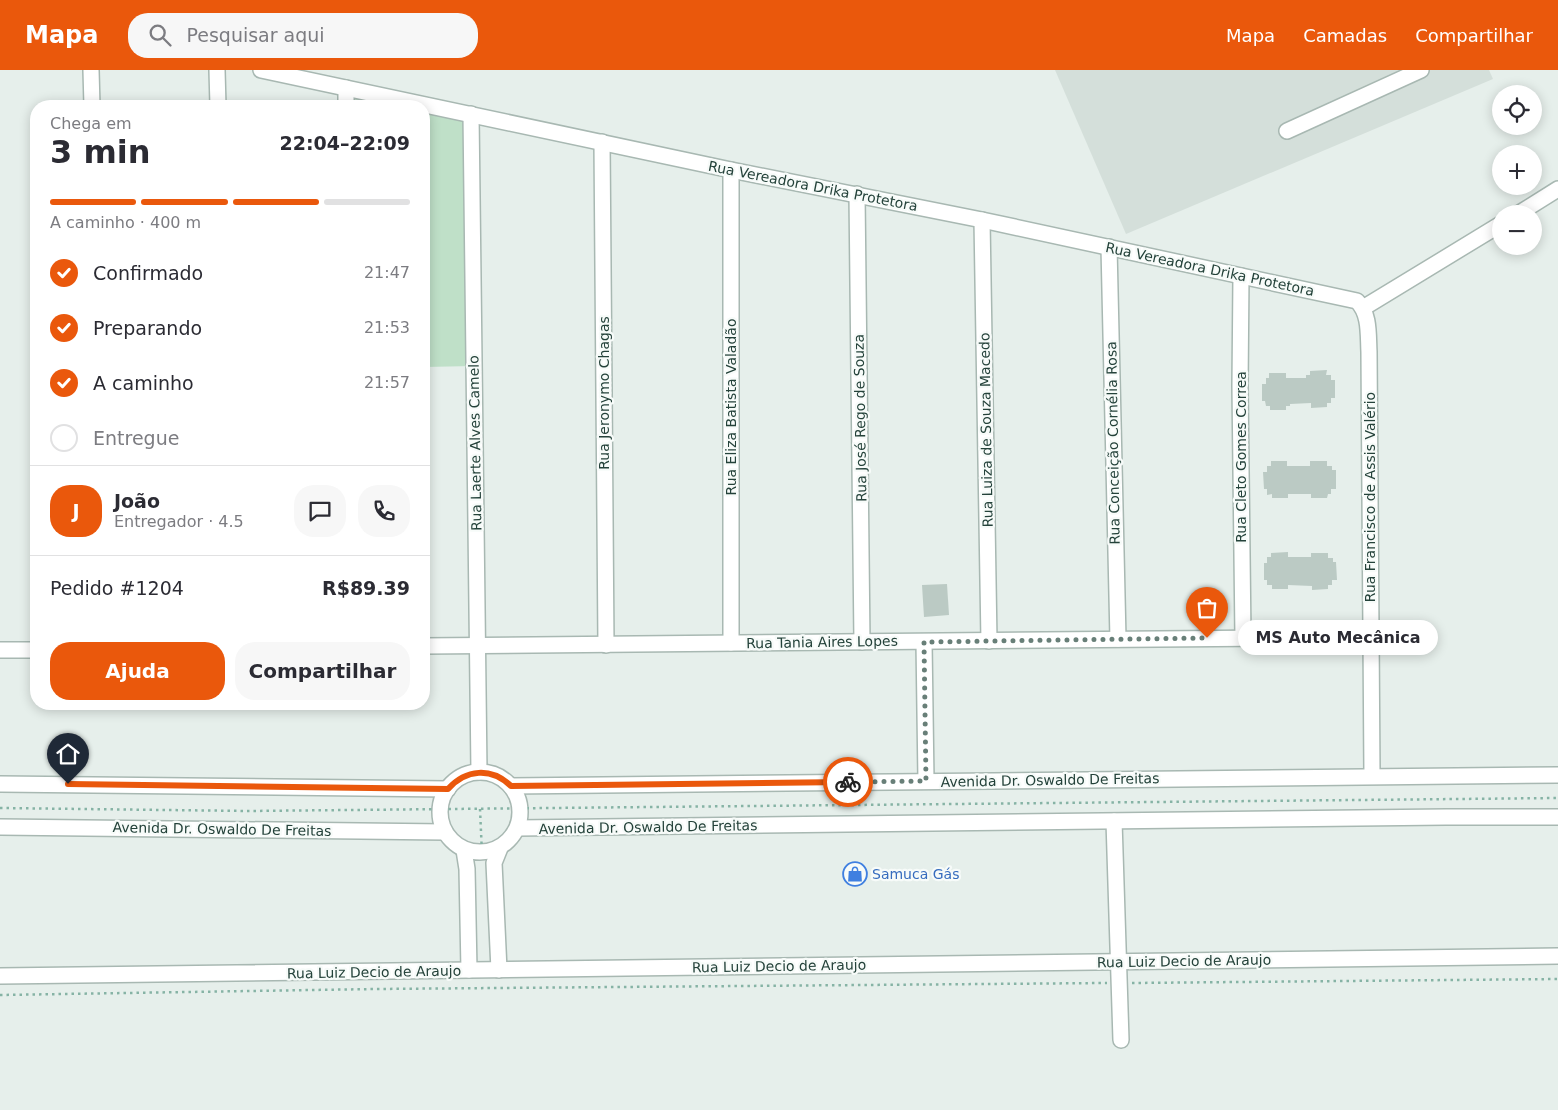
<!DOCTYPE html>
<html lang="pt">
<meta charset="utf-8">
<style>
body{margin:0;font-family:"DejaVu Sans",sans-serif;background:#f7f7f7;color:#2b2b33;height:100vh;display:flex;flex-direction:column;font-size:19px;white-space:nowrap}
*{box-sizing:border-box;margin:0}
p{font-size:16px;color:#7c7c81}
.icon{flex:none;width:28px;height:28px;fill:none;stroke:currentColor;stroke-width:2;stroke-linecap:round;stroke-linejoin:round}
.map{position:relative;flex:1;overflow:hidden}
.side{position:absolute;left:30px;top:30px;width:400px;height:610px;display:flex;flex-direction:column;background:#fff;border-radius:20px;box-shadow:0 2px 12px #0003}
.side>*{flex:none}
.buttons{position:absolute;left:1492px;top:15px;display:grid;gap:10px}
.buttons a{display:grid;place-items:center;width:50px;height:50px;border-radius:50%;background:#fff;box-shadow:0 2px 12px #0003;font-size:25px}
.pin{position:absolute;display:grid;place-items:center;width:42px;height:42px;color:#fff;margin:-51px -21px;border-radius:50% 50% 50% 0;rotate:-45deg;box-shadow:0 0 5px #0007}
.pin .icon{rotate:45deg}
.courier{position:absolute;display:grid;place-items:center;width:50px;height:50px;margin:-25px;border:4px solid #ea580c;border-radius:50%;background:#fff;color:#222;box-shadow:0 1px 6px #0007}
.bubble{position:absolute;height:35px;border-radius:18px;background:#fff;box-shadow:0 2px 12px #0003;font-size:16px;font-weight:700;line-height:35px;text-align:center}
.headline em{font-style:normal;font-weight:700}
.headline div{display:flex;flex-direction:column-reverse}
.headline{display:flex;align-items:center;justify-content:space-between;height:85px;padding:0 20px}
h1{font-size:32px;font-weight:700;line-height:38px}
.bar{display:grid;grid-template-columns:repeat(4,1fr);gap:8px 5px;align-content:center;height:60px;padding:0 20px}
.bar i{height:6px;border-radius:4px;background:#e1e1e2}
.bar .current{background:#ea580c}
.bar p{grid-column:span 4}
.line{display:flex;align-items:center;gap:12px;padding:0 20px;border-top:1px solid #e1e1e2}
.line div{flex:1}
.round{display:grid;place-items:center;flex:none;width:52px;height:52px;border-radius:20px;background:#f7f7f7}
ol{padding:0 20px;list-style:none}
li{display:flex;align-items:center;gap:15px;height:55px}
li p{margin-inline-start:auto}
li .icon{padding:5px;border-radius:50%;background:#ea580c;color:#fff;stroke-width:4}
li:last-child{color:#7c7c81}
li i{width:28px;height:28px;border:2px solid #e1e1e2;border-radius:50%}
.cta{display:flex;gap:10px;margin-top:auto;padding:10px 20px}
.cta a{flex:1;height:58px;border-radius:20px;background:#ea580c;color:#fff;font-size:20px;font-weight:700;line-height:58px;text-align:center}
.cta a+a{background:#f7f7f7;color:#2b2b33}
header{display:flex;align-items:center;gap:30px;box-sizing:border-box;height:70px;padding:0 25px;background:#ea580c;color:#fff}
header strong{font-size:24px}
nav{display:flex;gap:28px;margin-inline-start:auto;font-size:18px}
.search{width:350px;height:45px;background:#f7f7f7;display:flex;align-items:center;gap:12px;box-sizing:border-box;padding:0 18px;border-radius:20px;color:#7c7c81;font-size:19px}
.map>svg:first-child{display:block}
.built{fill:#d4dfda}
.green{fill:#bfe0c8}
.building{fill:#bbcac4}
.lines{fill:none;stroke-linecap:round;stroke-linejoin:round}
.minor-casing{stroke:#a8b8b2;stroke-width:18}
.path{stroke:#86b3a5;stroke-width:2.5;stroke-dasharray:2.5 4;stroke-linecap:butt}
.minor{stroke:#fff;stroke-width:15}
.done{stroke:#687f78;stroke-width:5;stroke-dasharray:0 9}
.route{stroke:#ea580c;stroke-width:6}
.labels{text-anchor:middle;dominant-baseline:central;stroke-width:4.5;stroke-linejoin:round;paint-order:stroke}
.street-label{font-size:14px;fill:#24423a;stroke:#f7fbf9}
.shop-label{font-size:14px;fill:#366cbe;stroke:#f7fbf9;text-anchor:start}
</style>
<header>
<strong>Mapa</strong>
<div class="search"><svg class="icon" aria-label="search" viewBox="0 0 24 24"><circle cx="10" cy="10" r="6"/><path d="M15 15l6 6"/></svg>Pesquisar aqui</div>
<nav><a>Mapa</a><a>Camadas</a><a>Compartilhar</a></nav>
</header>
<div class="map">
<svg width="1558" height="1040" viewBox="0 0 1558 1040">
<rect width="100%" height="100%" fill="#e6efeb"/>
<polygon class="built" points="1055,0 1489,0 1493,9 1126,164"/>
<polygon class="green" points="346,18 471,44 474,296 424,297 424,36 346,36"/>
<g class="building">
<polygon points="1327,300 1326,305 1331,305 1331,310 1335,310 1335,328 1331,328 1331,333 1327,333 1327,337 1311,338 1311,333 1290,334 1290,336 1286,336 1286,340 1270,340 1270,336 1266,336 1265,331 1262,331 1262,314 1266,314 1266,308 1269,308 1269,303 1286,303 1286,308 1306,308 1306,305 1310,305 1310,301"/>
<polygon points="1271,391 1287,391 1287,396 1310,396 1310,391 1327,391 1327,396 1332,396 1332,400 1336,400 1336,419 1331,419 1331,424 1328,424 1327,428 1311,428 1311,424 1288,424 1288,428 1272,428 1272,424 1267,425 1267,419 1264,419 1263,402 1267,402 1267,396 1271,396"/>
<polygon points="1288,482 1288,487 1311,487 1311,483 1328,483 1328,488 1333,488 1333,492 1336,492 1337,510 1332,510 1332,515 1328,515 1328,519 1312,520 1312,516 1288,515 1288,519 1272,519 1272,515 1267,515 1267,510 1264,510 1264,493 1267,493 1267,487 1271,487 1271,483"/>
<polygon points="947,514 949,545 924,547 922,515"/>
</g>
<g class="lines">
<g class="minor-casing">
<g id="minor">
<polyline points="91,0 92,36"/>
<polyline points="217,0 218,36"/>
<path d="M261,0L731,100L982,150L1357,231C1370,244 1368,264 1369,282L1372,706"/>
<polyline points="346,36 346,18"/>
<polyline points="471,44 479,702"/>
<polyline points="1287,61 1421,0"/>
<polyline points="602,72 606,575"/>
<polyline points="857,124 862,572"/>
<polyline points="1518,144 1558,119"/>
<polyline points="982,150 989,571"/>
<polyline points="1109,177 1118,569"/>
<polyline points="1241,206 1240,316 1243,568"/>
<polyline points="1363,238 1501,154"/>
<polyline points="924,572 926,711"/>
<polyline points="731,573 731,100"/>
<polyline points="424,576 1371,567"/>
<polyline points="0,580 36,580"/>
<circle cx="480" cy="742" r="40"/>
<polyline points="0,714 448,719"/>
<polyline points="511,716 1558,705"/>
<polyline points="1114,751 1121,970"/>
<polyline points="0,757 445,762"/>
<polyline points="518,758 1446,747 1558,747"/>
<polyline points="464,780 467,799 469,900"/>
<polyline points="499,900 494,793 500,778"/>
<polyline points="0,906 1558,886"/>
</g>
</g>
<g class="path">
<polyline points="0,738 248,741 1558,728"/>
<polyline points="480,739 482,784"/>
<polyline points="1132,913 1558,909"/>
<polyline points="0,925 375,919 1107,913"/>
</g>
<use href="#minor" class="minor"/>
</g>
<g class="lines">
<polyline class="done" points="848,712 926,711 924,572 1207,568"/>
<path class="route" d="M68,714L448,719C466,699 491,697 511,716L848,712"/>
</g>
<defs>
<g id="shop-ring" transform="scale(1.25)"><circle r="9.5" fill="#f7fbf9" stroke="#3f7fe0" stroke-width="1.5"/><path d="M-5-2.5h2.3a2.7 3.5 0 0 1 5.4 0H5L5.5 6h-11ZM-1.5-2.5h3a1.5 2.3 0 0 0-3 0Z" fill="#3f7fe0"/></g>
</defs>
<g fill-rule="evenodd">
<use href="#shop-ring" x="855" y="804"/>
</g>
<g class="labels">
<g class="street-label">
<text transform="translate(813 116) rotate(11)">Rua Vereadora Drika Protetora</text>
<text transform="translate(1210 199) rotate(12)">Rua Vereadora Drika Protetora</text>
<text transform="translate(604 323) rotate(-90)">Rua Jeronymo Chagas</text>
<text transform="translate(731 337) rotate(-90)">Rua Eliza Batista Valadão</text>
<text transform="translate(860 348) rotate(-91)">Rua José Rego de Souza</text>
<text transform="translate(986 360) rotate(-91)">Rua Luiza de Souza Macedo</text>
<text transform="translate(475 373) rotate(-91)">Rua Laerte Alves Camelo</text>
<text transform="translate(1113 373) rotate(-91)">Rua Conceição Cornélia Rosa</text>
<text transform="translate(1241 387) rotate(-90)">Rua Cleto Gomes Correa</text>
<text transform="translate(1370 427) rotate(-90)">Rua Francisco de Assis Valério</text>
<text transform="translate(822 572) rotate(-1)">Rua Tania Aires Lopes</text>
<text transform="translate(1050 710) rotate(-1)">Avenida Dr. Oswaldo De Freitas</text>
<text transform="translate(648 757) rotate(-1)">Avenida Dr. Oswaldo De Freitas</text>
<text transform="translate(222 759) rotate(1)">Avenida Dr. Oswaldo De Freitas</text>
<text transform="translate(1184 891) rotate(-1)">Rua Luiz Decio de Araujo</text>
<text transform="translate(779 896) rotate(-1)">Rua Luiz Decio de Araujo</text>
<text transform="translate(374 902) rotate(-1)">Rua Luiz Decio de Araujo</text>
</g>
<g class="shop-label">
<text x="872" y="804">Samuca Gás</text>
</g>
</g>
</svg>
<div class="buttons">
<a><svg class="icon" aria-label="locate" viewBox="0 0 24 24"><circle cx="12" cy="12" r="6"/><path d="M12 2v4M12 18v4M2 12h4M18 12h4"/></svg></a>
<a>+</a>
<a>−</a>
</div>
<div class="pin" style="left:1207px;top:568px;background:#ea580c"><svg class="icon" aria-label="bag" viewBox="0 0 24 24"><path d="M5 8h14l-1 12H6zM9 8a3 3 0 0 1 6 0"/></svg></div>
<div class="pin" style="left:68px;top:714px;background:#1f2937"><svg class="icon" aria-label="home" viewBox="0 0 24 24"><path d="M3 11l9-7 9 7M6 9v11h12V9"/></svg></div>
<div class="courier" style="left:848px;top:712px"><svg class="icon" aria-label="bike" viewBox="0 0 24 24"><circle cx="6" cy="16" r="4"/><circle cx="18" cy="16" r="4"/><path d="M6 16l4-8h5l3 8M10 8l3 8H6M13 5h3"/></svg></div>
<div class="bubble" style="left:1238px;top:550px;width:200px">MS Auto Mecânica</div>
<section class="side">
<div class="headline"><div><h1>3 min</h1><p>Chega em</p></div><em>22:04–22:09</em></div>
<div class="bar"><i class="current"></i><i class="current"></i><i class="current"></i><i></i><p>A caminho · 400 m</p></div>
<ol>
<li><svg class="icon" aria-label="check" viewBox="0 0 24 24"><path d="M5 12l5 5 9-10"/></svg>Confirmado<p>21:47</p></li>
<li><svg class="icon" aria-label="check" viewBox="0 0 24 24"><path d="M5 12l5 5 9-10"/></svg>Preparando<p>21:53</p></li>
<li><svg class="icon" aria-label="check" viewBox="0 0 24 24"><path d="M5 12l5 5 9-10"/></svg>A caminho<p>21:57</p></li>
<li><i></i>Entregue</li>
</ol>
<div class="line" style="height:90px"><b class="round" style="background:#ea580c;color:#fff">J</b><div><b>João</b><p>Entregador · 4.5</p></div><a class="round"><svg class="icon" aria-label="chat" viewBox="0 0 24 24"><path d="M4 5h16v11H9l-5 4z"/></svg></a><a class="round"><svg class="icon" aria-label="phone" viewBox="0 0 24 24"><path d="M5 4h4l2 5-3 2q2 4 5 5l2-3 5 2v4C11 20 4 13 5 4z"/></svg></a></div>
<div class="line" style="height:65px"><div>Pedido #1204</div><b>R$89.39</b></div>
<div class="cta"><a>Ajuda</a><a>Compartilhar</a></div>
</section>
</div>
